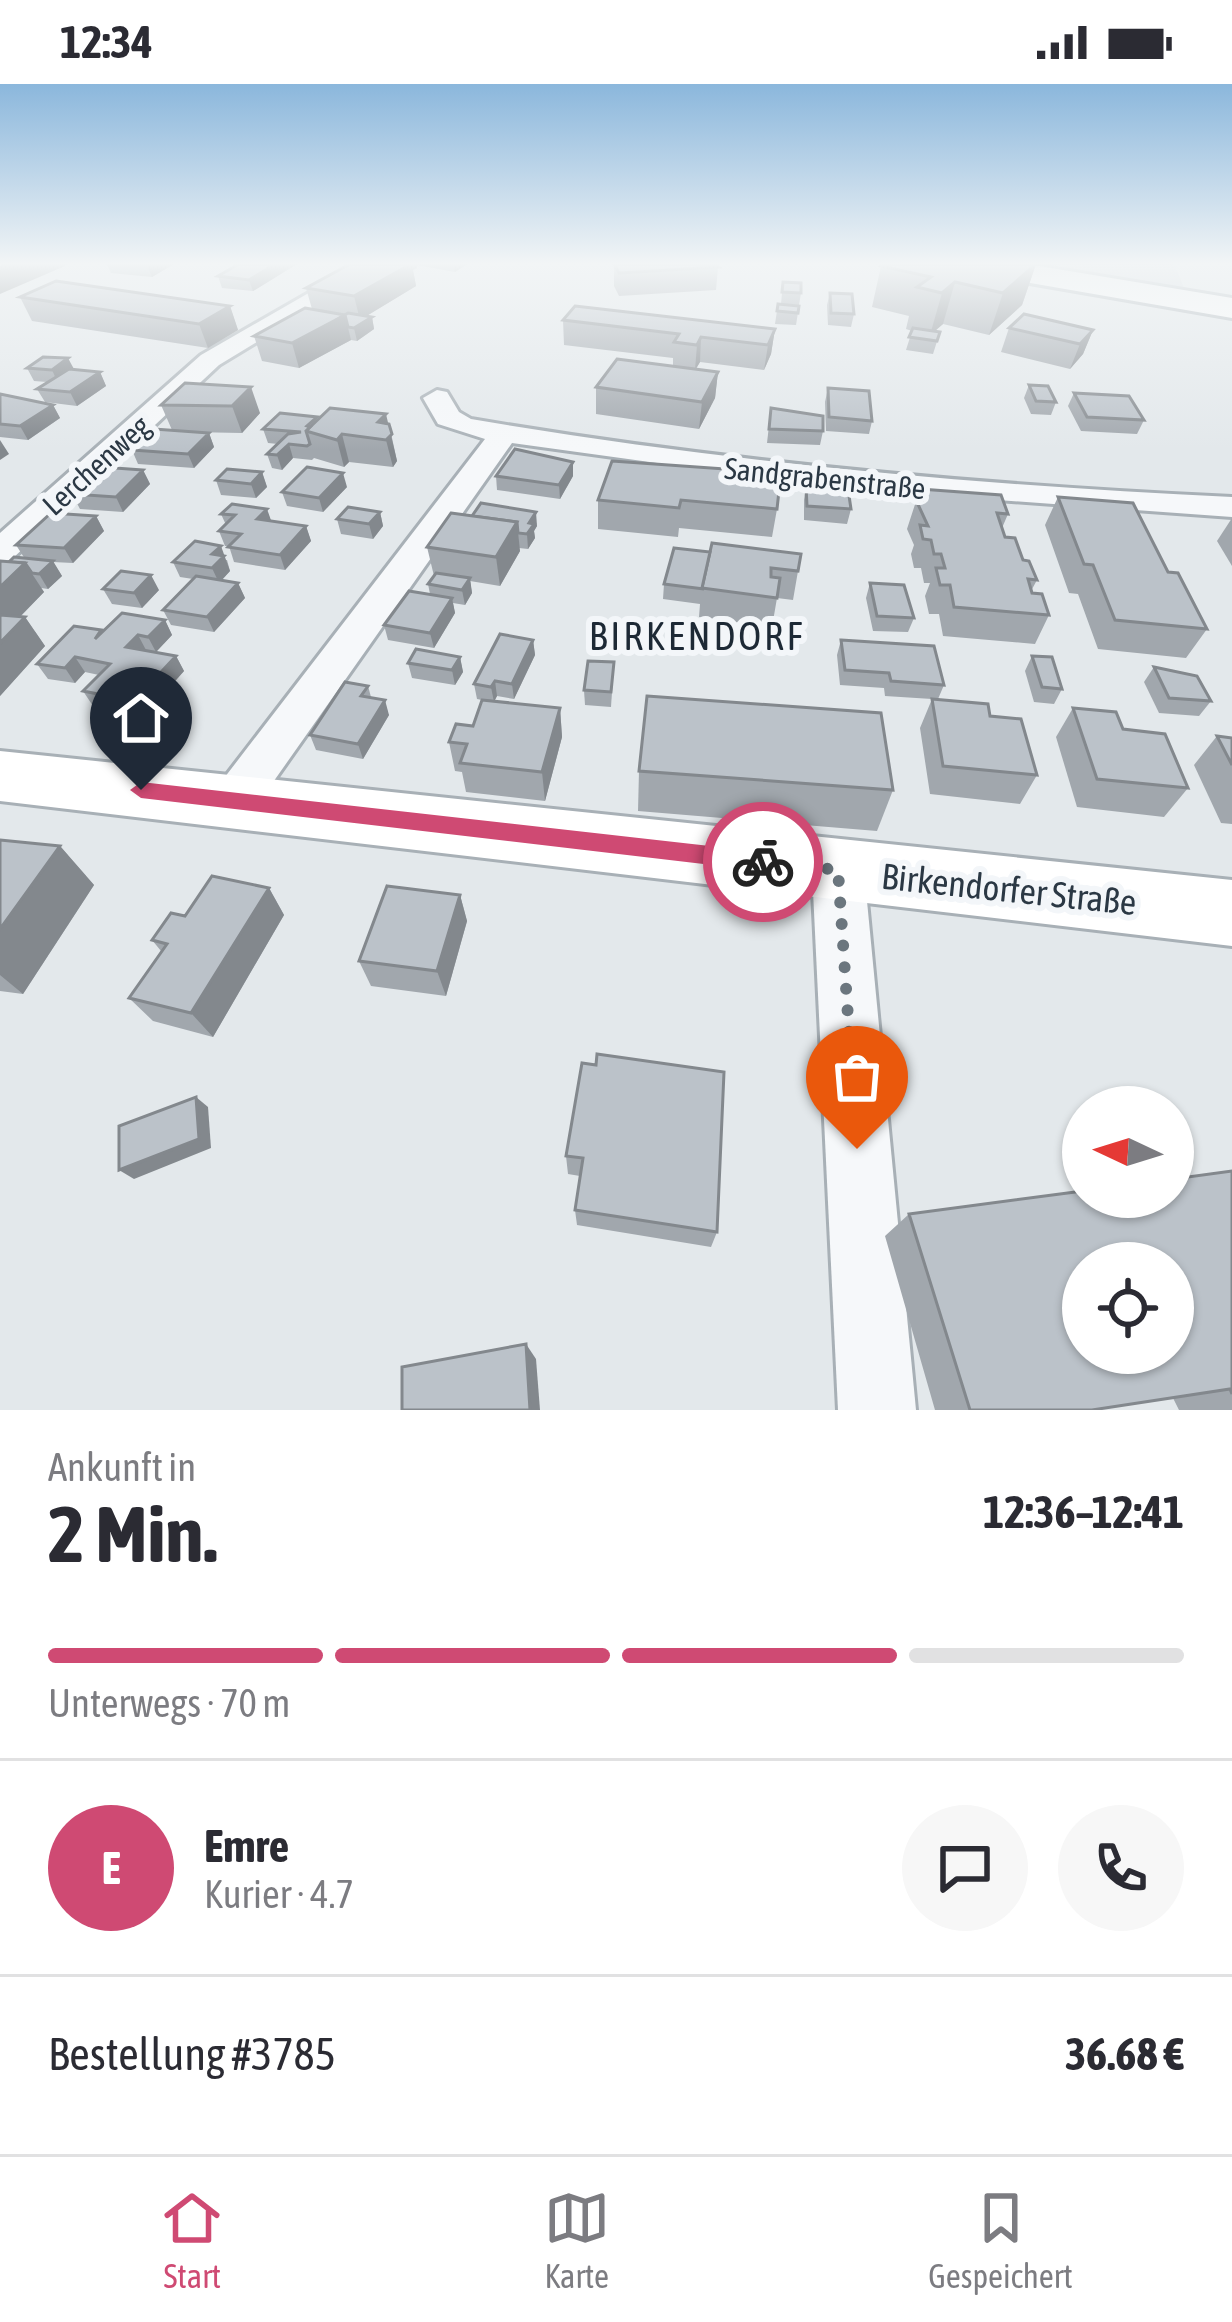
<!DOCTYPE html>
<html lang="de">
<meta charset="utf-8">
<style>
body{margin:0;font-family:"Asap Condensed",sans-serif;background:#f7f7f7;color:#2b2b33;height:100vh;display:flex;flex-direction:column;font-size:45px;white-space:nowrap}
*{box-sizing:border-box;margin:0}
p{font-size:39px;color:#7c7c81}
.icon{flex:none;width:66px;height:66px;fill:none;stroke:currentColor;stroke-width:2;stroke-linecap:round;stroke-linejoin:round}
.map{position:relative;height:1326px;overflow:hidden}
.sheet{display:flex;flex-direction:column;background:#fff;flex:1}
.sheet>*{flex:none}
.needle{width:78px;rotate:274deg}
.buttons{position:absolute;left:1062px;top:1002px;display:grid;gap:24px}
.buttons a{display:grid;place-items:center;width:132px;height:132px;border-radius:50%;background:#fff;box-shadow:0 3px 9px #0004;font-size:60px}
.pin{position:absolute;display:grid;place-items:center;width:102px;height:102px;color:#fff;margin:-123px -51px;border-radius:50% 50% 50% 0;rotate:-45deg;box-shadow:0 0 12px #0007}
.pin .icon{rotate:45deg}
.courier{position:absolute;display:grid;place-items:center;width:120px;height:120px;margin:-60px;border:9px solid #cf4a73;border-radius:50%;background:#fff;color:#222;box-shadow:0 3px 15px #0007}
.summary em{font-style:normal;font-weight:700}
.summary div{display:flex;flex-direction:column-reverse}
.summary{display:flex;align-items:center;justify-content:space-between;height:204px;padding:0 48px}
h1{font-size:78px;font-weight:700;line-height:90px}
.bar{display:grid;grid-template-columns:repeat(4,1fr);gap:18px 12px;align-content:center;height:144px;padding:0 48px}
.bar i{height:15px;border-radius:9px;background:#e1e1e2}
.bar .active{background:#cf4a73}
.bar p{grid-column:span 4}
.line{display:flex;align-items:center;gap:30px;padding:0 48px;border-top:3px solid #e1e1e2}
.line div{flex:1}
.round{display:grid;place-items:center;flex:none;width:126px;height:126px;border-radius:63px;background:#f7f7f7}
.status{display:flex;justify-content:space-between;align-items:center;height:84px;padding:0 60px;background:#fff;direction:ltr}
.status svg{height:33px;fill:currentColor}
.menu{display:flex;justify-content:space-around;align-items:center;height:168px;border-top:3px solid #e1e1e2;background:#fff;font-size:33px;color:#7c7c81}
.menu a{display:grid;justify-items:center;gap:6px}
.menu .active{color:#cf4a73}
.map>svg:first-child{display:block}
.built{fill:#d2d7dd}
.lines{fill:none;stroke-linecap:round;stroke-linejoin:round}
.street-casing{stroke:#a8b0b6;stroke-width:6}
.secondary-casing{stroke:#a8b0b6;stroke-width:6}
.street{fill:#f6f8fa;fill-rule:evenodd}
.secondary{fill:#fff;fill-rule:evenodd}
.wall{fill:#a1a7ad}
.shaded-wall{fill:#83888d}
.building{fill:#bbc2c9;stroke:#83888d;stroke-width:3;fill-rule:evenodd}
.route{fill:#cf4a73}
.done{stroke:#6b767e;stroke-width:12;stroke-dasharray:0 21.6}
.labels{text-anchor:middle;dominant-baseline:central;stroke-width:12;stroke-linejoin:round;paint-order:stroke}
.far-street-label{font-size:30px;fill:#2b3844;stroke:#f3f6f9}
.street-label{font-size:36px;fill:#2b3844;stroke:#f3f6f9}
.neighbourhood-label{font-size:39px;letter-spacing:3px;fill:#1d2935;stroke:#f3f6f9}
</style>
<div class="status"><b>12:34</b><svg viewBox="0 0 49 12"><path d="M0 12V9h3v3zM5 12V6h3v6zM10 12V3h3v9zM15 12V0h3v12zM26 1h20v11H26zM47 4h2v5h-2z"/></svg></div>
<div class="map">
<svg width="1232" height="1326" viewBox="0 0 1232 1326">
<rect width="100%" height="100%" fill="#e3e8eb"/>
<polygon class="built" points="1046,180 1174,180 1184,204"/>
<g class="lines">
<g class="street-casing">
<g id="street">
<polygon points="359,180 385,180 219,281 12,475 0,479 0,449 201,271"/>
<path d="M437,306L447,308L459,328L471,335C723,378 976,401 1232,413V433L846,405L512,359L252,728L235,734L218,728L211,715L218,702L485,355L438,340L423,314Z"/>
<polygon points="838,764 856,771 864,786 916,1326 838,1326 812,786 820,771"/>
</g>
</g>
<g class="secondary-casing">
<g id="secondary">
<polygon points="958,180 1027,180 1232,214 1232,234 972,189"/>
<polygon points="0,667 1232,796 1232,862 0,717"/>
</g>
</g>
<use href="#street" class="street"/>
<use href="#secondary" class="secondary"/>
</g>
<g class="wall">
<polygon points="107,180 174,180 152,193 111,189"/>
<polygon points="239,180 297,180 253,207 222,204 218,192"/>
<polygon points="350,180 467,180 455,188 416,181 417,184 413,186 416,202 366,232 372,233 374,245 357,257 351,256 299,284 262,277 254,252 312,225 306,204"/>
<polygon points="614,180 718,183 716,206 619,212 614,202"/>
<polygon points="1036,180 1022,221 989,251 943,240 935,247 940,248 933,270 906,266 912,247 906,245 909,232 872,223 881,182"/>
<polygon points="783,198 801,209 799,221 781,220"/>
<polygon points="830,209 854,230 851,243 828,241 827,221"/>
<polygon points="20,213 230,222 238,246 208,264 32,237"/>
<polygon points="778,220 799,222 796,241 775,240"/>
<polygon points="563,236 775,245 771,270 764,286 700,278 696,285 718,288 715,314 699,345 596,330 596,303 673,282 673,274 564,261"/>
<polygon points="1009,244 1093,246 1083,270 1070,285 1001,268"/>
<polygon points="27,284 100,288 106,302 77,322 45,318 37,305 47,298 34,297"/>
<polygon points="185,299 260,329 242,349 190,348 209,349 214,363 194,384 138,380 132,366 172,346 161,321"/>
<polygon points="1029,301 1056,318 1051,331 1031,330 1024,314"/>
<polygon points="828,304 872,337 869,350 826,347 825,318"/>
<polygon points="1074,309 1144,336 1137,350 1081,347 1068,322"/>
<polygon points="0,310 53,321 60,334 28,356 0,353"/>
<polygon points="771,324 823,347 820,361 767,359"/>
<polygon points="318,336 389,340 397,377 393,383 349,378 344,383 314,374 312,376 293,374 282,386 272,384 267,370 278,360 268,359 263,345"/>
<polygon points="612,377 777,425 772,453 679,444 678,453 598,445 598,416"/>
<polygon points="143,386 150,400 123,428 80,425 72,410"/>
<polygon points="262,388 267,403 256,414 221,411 216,396"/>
<polygon points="496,392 573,392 560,415 497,406"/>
<polygon points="806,402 851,425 847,440 804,436 804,416"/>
<polygon points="347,403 323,428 287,422 282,408"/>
<polygon points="920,405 1008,430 1002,444 1005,453 1037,496 1031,507 1049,531 1035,560 943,552 939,530 929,530 925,512 930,499 924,499 921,484 914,484 911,470 914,461 907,445"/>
<polygon points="1058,413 1168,488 1207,545 1186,574 1098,565 1078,510 1069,509 1045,441"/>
<polygon points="380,428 383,442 373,455 341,450 337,435"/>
<polygon points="221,430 306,442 311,457 285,486 234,478 229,462 225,462 219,447 226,441"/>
<polygon points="96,432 104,447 73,479 53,478 62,492 48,505 41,504 44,508 20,533 25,533 45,562 0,612 9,478 25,475 16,461"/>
<polygon points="472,432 537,442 534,447 535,454 528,465 519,464 520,467 500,502 470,497 472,509 465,521 453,519 455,529 434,564 388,556 384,541 430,510 428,500 434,492 427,463"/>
<polygon points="1232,434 1232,482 1217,457"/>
<polygon points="674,464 798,487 793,516 777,514 772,543 699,533 700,520 663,515 664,500"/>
<polygon points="227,476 230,487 221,497 238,499 245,514 214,548 171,541 163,526 193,495 180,493 173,478"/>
<polygon points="870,499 914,534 908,548 873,547 866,514"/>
<polygon points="103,505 159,506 142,524 112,520"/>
<polygon points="165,536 172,551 156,568 176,572 184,587 144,632 93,622 83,607 99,591 85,588 75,599 48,595 37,580 102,548"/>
<polygon points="533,556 535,571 514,615 497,612 494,617 560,624 562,653 545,717 466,708 462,688 455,687 449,658 473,642 482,616 477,615 474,600"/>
<polygon points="841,556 944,601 938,615 990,632 1037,691 1020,720 930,710 920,644 932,615 885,612 884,604 840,601 837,571"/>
<polygon points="1032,572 1062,605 1054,620 1034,618 1025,587"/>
<polygon points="460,573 463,588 455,601 412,594 408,579"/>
<polygon points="614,578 611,623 585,621 584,606"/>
<polygon points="1154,583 1211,617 1199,632 1159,629 1144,598"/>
<polygon points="368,602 371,613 389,631 363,675 316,666 310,651"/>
<polygon points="1073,624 1123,645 1188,704 1164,733 1077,723 1056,653"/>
<polygon points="1217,652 1232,654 1232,740 1221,739 1194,681"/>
<polygon points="639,687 893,706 877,747 638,727"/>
<polygon points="0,756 60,762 94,801 23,910 0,907"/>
<polygon points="269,804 284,831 213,953 153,937 129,914 161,867 152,856 185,832"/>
<polygon points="460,811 467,837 446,912 371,902 359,877"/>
<polygon points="596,981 717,1148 711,1163 577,1141 575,1126 580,1092 568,1090 566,1072"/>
<polygon points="1232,1087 1232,1326 1179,1326 1173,1314 1092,1326 935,1326 885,1152 909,1130"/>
</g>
<g class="shaded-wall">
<polygon points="5,180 65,180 65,182 0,210 0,182"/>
<polygon points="149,180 174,180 152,193 147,181"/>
<polygon points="275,180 297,180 253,207 249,196"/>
<polygon points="401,180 416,180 417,184 413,186 416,202 360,236 354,212"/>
<polygon points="454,180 467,180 455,188"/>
<polygon points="1036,180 1022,221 989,251 1003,209"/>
<polygon points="955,198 943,240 930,251 942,209"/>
<polygon points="230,222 238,246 208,264 199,240"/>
<polygon points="345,231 351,256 299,284 292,259"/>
<polygon points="372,233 374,245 357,257 354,244"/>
<polygon points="775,245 771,270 764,286 768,261"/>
<polygon points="1093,246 1083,270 1070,285 1080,260"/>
<polygon points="701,253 700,278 695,286 697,261"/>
<polygon points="68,274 75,287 58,299 52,286"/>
<polygon points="100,288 106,302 77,322 70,308"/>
<polygon points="718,288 715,314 699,345 702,318"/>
<polygon points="251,303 260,329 242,349 232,322"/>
<polygon points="53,321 60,334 28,356 20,342"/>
<polygon points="386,330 397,377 393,383 386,356 378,338"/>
<polygon points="209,349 214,363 194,384 188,370"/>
<polygon points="342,350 349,378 344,383 337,356"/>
<polygon points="0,356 9,370 0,376"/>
<polygon points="289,360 293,374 282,386 277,371"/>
<polygon points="573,378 573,392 560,415 559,401"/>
<polygon points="143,386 150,400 123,428 116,413"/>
<polygon points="262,388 267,403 256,414 251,400"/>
<polygon points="343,389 347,403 323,428 319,414"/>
<polygon points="267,425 272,439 257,435"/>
<polygon points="380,428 383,442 373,455 369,440"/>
<polygon points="536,428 537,442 534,447 535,454 528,465 527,450 529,439"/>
<polygon points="96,432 104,447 73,479 64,464"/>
<polygon points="517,438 520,467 500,502 496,473"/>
<polygon points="306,442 311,457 285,486 280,471"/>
<polygon points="221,462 230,487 219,499 212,484 212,470"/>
<polygon points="53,477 62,492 48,505 39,490"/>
<polygon points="25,479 44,508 0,553 0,503"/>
<polygon points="151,491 159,506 142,524 134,509"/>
<polygon points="470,494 472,509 465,521 462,506"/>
<polygon points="238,499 245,514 214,548 207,533"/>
<polygon points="452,514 455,529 434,564 430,549"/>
<polygon points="25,533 45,562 0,612 0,559"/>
<polygon points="165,536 172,551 156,568 148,553"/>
<polygon points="138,551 146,566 126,563"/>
<polygon points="533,556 535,571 514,615 512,600"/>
<polygon points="176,572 184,587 144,632 134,617"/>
<polygon points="75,573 85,588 75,599 65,584"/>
<polygon points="460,573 463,588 455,601 452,586"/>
<polygon points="495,597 497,612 494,618 491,603"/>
<polygon points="385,616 389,631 363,675 358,660"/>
<polygon points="560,624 562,653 545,717 542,688"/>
<polygon points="60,762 94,801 23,910 0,891 0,845"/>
<polygon points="269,804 284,831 213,953 191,929"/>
<polygon points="460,811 467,837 446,912 437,887"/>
<polygon points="196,1013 208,1023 211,1064 134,1095 119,1086"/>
<polygon points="526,1260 536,1275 540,1326 530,1326"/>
</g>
<g class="building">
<polygon points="239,180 275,180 249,196 218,192"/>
<polygon points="350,180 411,180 354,212 306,204"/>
<polygon points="614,180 713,180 718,183 619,189"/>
<polygon points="884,180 1036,180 1003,209 955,198 942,209 917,203 931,193 881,182"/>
<polygon points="56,197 230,222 199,240 20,213"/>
<polygon points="783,198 801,199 801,209 782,208"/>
<polygon points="830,209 852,210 854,230 831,229"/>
<polygon points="778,220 799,222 798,229 777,227"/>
<polygon points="575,222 775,245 768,261 701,253 697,261 674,258 679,250 563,236"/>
<polygon points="305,224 345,231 292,259 254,252"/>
<polygon points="348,229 372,233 354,244 348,243 345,231 336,236"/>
<polygon points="1024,230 1093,246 1080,260 1009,244"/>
<polygon points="913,244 940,248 937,257 909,253"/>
<polygon points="43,273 68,274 52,286 27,284"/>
<polygon points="617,275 718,288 702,318 596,303"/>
<polygon points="69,285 100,288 70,308 37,305"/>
<polygon points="185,299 251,303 232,322 161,321"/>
<polygon points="1029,301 1048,302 1056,318 1036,317"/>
<polygon points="828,304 869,307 872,337 829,333"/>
<polygon points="1074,309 1129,312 1144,336 1087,333"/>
<polygon points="0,310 53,321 20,342 0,340"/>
<polygon points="330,324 386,330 378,338 389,340 392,350 386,356 342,350 337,356 306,347"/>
<polygon points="771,324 823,332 823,347 769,345"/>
<polygon points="280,329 317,333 307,342 310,343 306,347 310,360 307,362 289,360 277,371 267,370 288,350 301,348 263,345"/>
<polygon points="154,345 209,349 188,370 132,366"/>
<polygon points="515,365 573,378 559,401 496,392"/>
<polygon points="612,377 781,389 777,425 681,416 679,424 598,416"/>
<polygon points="101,383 143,386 116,413 72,410"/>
<polygon points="307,383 343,389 319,414 282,408"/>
<polygon points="227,385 262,388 251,400 216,396"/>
<polygon points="806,402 848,405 851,425 807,422"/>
<polygon points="920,405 1001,411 1008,430 997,429 1005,453 1015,454 1023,476 1029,477 1037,496 1028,495 1032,509 1042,510 1049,531 954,523 950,501 940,501 936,484 945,484 941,470 934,470 931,456 923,455 920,441 928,442 916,416 923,417"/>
<polygon points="1058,413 1133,419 1168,488 1178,489 1207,545 1115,536 1093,481 1084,480"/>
<polygon points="481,419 536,428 529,439 534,440 527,450 518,449 517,438 472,432"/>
<polygon points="232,420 267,425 257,435 306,442 280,471 228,463 241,450 219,447 235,431 221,430"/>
<polygon points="348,423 380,428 369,440 337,435"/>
<polygon points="51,429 96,432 64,464 16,461"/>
<polygon points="451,429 517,438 496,473 427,463"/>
<polygon points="195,457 221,462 212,470 224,472 212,484 173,478"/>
<polygon points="712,459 801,470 798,487 771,484 771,493 780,494 777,514 702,504"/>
<polygon points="674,464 710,468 702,504 704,505 664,500"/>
<polygon points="14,473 53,477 39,490 32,489 25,479 9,478"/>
<polygon points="0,477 25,479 0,503"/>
<polygon points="121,487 151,491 134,509 103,505"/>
<polygon points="436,489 470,494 462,506 428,500"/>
<polygon points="196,492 238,499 207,533 163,526"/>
<polygon points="870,499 904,501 914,534 877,532"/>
<polygon points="409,507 452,514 430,549 384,541"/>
<polygon points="122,529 165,536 148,553 138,551 126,563 176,572 134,617 83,607 110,580 75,573 65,584 37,580 74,542 101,546 95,555"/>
<polygon points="0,531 25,533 0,559"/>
<polygon points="500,550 533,556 512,600 495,597 491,603 474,600"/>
<polygon points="841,556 934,562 944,601 891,597 889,589 845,586"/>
<polygon points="416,565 460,573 452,586 408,579"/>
<polygon points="1032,572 1052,573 1062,605 1042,603"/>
<polygon points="588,577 614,578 611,608 584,606"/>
<polygon points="1154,583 1197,592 1211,617 1169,614"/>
<polygon points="345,598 368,602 361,612 385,616 358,660 310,651"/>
<polygon points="647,612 881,629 893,706 639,687"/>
<polygon points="932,615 988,620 990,632 1021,635 1037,691 943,682"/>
<polygon points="482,616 560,624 542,688 460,679 467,660 449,658 456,640 473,642"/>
<polygon points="1073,624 1116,628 1123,645 1165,650 1188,704 1097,695"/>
<polygon points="1217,652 1232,654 1232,681"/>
<polygon points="0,756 60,762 0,845"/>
<polygon points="212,792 269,804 191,929 129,914 167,860 152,856 171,829 185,832"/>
<polygon points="387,802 460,811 437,887 359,877"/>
<polygon points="597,970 724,988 717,1148 575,1126 583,1074 566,1072 582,979 596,981"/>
<polygon points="196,1013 199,1055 119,1086 119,1042"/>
<path d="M1232,1087V1310L1230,1305L1092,1326H970L909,1130L1083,1107V1113H1173V1095ZM1083,1179H1173V1269H1083Z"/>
<polygon points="526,1260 530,1326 402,1326 402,1283"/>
</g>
<linearGradient id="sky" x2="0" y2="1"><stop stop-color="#8bb7dc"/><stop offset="0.49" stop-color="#f2f5f6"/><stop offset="1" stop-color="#f2f5f6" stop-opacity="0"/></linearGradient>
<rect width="1232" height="366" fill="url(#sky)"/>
<polygon class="route" points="141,698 763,768 774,778 763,787 141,714 130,706"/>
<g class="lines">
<polyline class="done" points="763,778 838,786 857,1065"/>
</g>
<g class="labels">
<g class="far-street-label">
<text transform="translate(96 381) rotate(-42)">Lerchenweg</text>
<text transform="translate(825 394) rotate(6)">Sandgrabenstraße</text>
</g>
<g class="street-label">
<text transform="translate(1009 805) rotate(6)">Birkendorfer Straße</text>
</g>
<g class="neighbourhood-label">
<text x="697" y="552">BIRKENDORF</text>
</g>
</g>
</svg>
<div class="buttons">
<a><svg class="needle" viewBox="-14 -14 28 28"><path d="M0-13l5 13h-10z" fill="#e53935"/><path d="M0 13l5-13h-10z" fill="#7c7c81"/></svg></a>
<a><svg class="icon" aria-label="locate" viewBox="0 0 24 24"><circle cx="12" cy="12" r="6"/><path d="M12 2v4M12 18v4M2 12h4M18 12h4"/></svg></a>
</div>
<div class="pin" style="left:857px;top:1065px;background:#ea580c"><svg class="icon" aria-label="bag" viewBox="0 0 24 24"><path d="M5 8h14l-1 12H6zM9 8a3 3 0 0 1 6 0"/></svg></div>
<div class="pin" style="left:141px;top:706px;background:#1f2937"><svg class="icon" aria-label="home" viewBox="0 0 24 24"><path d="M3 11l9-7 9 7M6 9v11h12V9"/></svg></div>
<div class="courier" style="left:763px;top:778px"><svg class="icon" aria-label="bike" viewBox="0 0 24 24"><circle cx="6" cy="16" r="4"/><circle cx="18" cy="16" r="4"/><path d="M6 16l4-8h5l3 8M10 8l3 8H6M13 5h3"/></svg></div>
</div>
<section class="sheet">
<div class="summary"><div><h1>2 Min.</h1><p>Ankunft in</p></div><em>12:36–12:41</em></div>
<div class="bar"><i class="active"></i><i class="active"></i><i class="active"></i><i></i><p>Unterwegs · 70 m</p></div>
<div class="line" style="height:216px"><b class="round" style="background:#cf4a73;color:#fff">E</b><div><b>Emre</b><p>Kurier · 4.7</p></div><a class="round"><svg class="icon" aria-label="chat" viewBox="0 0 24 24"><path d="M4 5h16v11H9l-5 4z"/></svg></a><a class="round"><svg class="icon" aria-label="phone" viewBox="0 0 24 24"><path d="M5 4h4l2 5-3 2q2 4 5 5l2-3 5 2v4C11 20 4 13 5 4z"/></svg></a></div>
<div class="line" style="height:156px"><div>Bestellung #3785</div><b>36.68 €</b></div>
</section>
<nav class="menu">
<a class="active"><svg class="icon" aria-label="home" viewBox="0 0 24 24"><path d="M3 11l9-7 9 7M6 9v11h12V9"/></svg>Start</a>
<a><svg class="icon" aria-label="map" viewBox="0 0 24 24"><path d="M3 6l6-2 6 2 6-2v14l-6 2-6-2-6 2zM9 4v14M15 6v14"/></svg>Karte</a>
<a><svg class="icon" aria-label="saved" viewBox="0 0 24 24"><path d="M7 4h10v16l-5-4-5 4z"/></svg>Gespeichert</a>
</nav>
